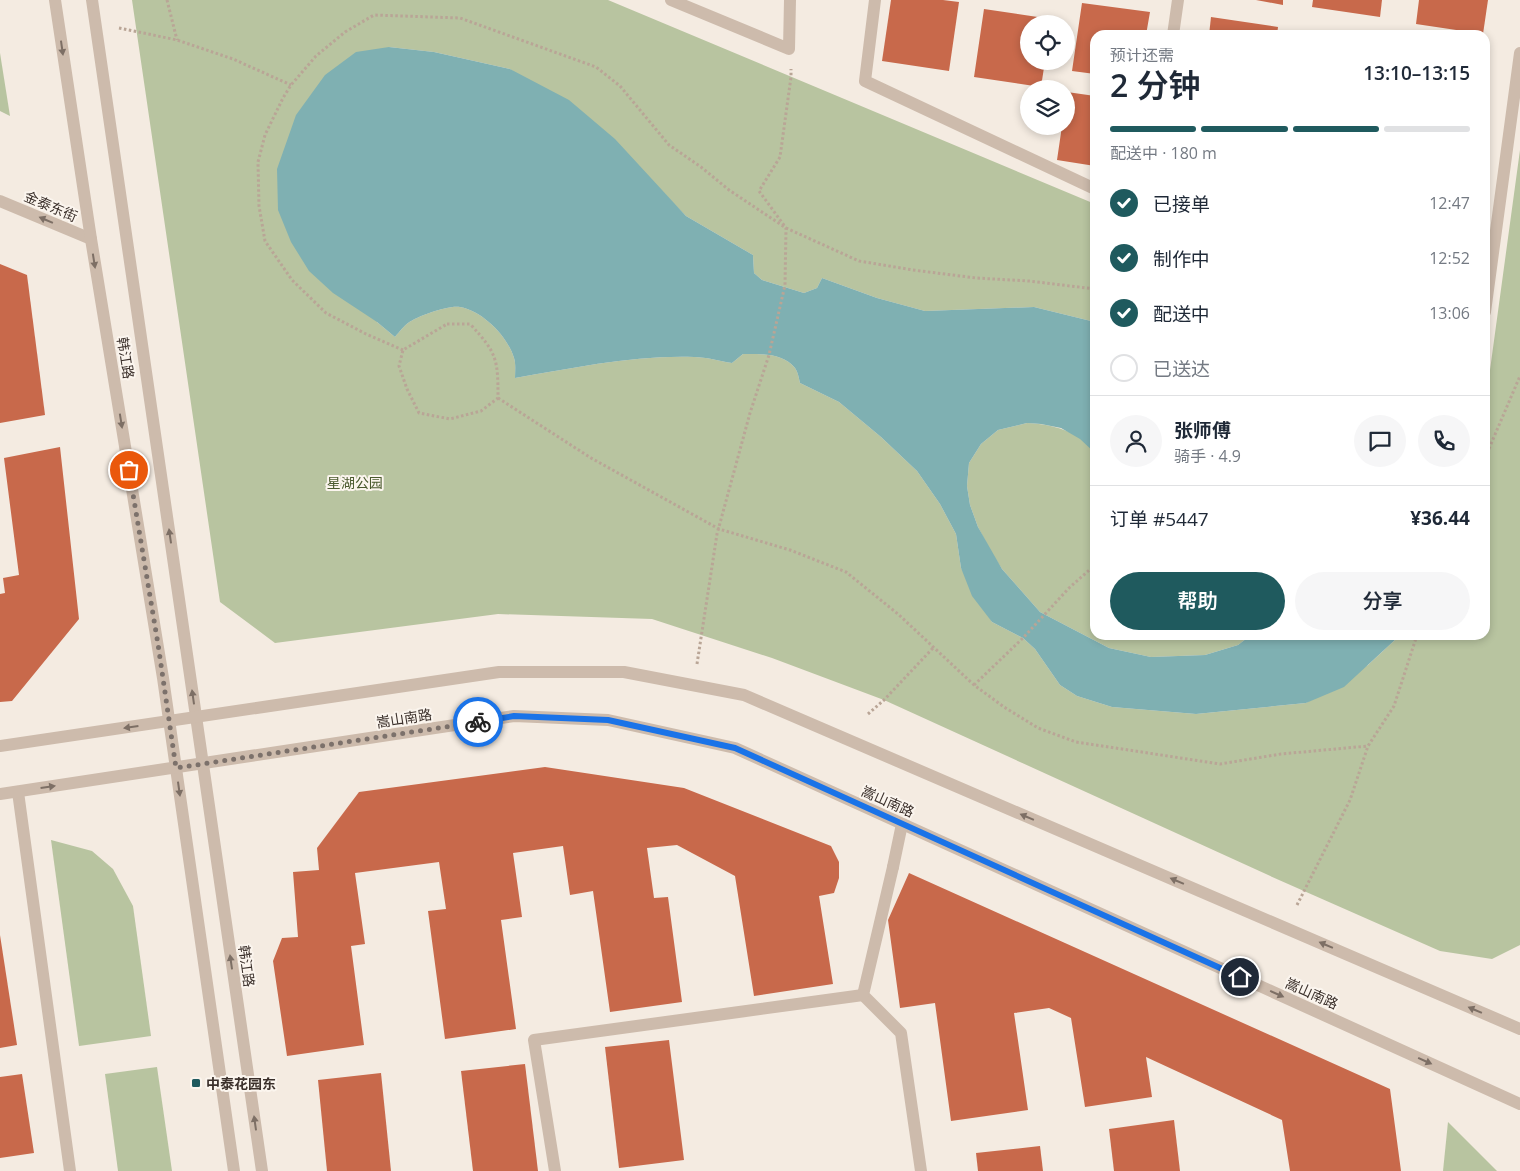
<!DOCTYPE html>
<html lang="zh">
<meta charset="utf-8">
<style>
body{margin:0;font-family:"Open Sans","Noto Sans SC",sans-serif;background:#f6f6f7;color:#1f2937;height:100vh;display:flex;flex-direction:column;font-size:19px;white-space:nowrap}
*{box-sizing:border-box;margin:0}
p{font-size:16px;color:#747a83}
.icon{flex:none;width:28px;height:28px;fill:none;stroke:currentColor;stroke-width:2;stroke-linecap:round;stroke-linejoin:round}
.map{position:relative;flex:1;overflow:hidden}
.side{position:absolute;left:1090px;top:30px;width:400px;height:610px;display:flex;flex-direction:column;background:#fff;border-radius:15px;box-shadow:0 2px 8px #0003}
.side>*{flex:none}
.buttons{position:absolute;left:1020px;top:15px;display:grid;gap:10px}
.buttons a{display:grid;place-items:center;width:55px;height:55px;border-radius:50%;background:#fff;box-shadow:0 2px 8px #0003;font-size:25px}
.pin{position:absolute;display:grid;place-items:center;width:42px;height:42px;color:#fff;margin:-21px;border:2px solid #fff;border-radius:50%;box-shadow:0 1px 5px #0007}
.courier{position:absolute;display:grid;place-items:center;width:50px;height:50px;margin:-25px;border:4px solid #1a73e8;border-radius:50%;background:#fff;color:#222;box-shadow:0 1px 6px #0007}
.head em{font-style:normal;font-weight:600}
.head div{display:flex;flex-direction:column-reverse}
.head{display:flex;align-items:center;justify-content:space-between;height:85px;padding:0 20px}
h1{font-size:32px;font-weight:600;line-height:38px}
.bar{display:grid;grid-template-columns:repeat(4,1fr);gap:8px 5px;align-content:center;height:60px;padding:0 20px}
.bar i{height:6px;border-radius:4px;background:#e0e1e3}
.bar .current{background:#1f5a5e}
.bar p{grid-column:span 4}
.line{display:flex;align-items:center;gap:12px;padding:0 20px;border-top:1px solid #e0e1e3}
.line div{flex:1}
.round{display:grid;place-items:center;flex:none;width:52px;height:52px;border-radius:26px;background:#f6f6f7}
ol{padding:0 20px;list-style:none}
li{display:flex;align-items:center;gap:15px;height:55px}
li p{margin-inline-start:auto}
li .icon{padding:5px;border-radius:50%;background:#1f5a5e;color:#fff;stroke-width:4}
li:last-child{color:#747a83}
li i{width:28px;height:28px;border:2px solid #e0e1e3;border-radius:50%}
.button{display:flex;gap:10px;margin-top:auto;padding:10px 20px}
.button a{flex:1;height:58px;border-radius:30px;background:#1f5a5e;color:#fff;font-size:20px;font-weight:600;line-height:58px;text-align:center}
.button a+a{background:#f6f6f7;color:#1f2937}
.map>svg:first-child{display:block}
.green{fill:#b8c4a0}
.water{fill:#7fb0b2}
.building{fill:#c8694b}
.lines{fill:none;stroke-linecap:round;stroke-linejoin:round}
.path{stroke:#b9a596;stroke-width:3;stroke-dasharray:2.5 2.5;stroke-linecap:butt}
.service{stroke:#cdbbac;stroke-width:12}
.minor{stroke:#cdbbac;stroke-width:12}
.tertiary{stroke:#cdbbac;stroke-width:12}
.oneway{fill:#7d6f65}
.done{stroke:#7c716b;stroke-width:5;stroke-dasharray:0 9}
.route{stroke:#1a73e8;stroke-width:6}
.poi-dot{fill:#1f5a5e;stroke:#fbf5ee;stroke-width:2}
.labels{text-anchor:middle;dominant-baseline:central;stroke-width:4;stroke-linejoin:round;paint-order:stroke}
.street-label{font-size:14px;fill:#3b302b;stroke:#fbf5ee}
.park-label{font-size:14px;fill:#4a5a2e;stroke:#fbf5ee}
.poi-label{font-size:14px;font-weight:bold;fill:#3b302b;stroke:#fbf5ee;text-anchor:start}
</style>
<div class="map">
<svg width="1520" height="1171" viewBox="0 0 1520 1171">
<rect width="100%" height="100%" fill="#f4ebe1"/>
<g class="green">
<path d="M132,0H608L1095,204V322L1034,307L925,311L877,298L822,278L817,288L804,293L762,280L754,273L753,255L686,216L650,179L510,69L434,52L389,47L377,322L395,337C399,332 404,326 408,323C418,316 448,305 460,307C483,311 508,337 514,358C516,364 515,372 515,378C574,368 634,355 694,357C706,357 719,361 732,363L743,354C760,354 783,353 795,368C798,372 799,379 800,383L839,402L881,437L917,471L940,504L956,534L961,568L992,622L1023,638L1035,649L1060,685L1077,696L1112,707L1196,714L1306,703L1368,665L1396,639L1397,635H1485V368L1490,370L1520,150V945L1492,959L1440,951L1279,880L884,700L772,658L652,619L498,614L275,643L220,602Z"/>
<polygon points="0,53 10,116 0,111"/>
<path d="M1027,423C1051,424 1081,431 1095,453V635H1251L1238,645L1205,655L1151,657L1109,648L1040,612L1002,569L991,552L978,527L970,505L967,486L969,463L981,444L998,430Z"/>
<polygon points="51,840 92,851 113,869 133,906 151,1036 79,1046"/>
<polygon points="157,1067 172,1171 118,1171 105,1074"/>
<polygon points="1448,1122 1497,1171 1443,1171"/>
</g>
<path class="water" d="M389,47L434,52L510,69L569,100L615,139L686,216L753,255L754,273L762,280L804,293L817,288L822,278L877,298L925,311L1034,307L1095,322V453L1080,439L1061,428L1041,424L1027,423L998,430L981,444L969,463L967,486L970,505L978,527L1002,569L1040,612L1109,648L1151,657L1205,655L1238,645L1251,635H1397L1396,639L1344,687L1306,703L1196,714L1112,707L1077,696L1060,685L1035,649L1023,638L992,622L972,596L961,568L956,534L940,504L917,471L881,437L839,402L800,383C799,379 798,372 795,368C783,353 760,354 743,354L732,363C719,361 706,357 694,357C634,355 574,368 515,378C515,372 516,364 514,358C508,337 483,311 460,307C448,305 418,316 408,323C404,326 399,332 395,337L377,322L333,293L309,271L291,242L278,210L277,169L296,115L325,75L356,52Z"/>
<g class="building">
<polygon points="891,0 943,0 959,2 949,71 882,61"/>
<polygon points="1256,0 1283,0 1283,5"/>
<polygon points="1313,0 1382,0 1380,17 1312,7"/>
<polygon points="1419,0 1488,0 1483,34 1416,24"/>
<polygon points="1082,3 1150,12 1146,35 1095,35 1095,74 1072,71"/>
<polygon points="984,9 1051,19 1050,24 1029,24 1029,61 1045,61 1041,87 974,77"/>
<polygon points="1211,17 1278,27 1277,35 1209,35"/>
<polygon points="1067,92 1095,96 1095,166 1057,160 1062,126 1066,126"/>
<polygon points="0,264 27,275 45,415 0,423"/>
<polygon points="60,447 79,619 12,701 0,702 0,594 5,593 3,578 19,575 4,458"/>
<polygon points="545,767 684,788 831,846 839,862 839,878 834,893 819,896 833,984 754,996 735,876 677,845 647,848 654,898 668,897 682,1002 610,1012 593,891 570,895 563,846 513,853 522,917 501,920 516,1029 445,1039 428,911 446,909 439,862 355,873 365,944 351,946 364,1045 287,1056 273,961 282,938 298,937 293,872 319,870 317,848 359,792"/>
<polygon points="909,873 1390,1089 1401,1171 1290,1171 1282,1120 1146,1057 1152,1097 1085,1107 1071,1018 1049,1008 1014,1013 1028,1110 951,1121 935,1003 900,1008 888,920"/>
<polygon points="0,935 17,1045 0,1048"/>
<polygon points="669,1040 684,1160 619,1168 605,1047"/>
<polygon points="525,1064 538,1171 473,1171 461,1071"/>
<polygon points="381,1073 391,1171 327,1171 318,1080"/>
<polygon points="22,1074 34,1153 0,1158 0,1077"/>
<polygon points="1174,1120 1180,1171 1114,1171 1109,1129"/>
<polygon points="1040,1146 1043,1171 978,1171 976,1153"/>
</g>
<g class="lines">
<g class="path">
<polyline points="167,0 177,40"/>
<polyline points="119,28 177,40 233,59 291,85"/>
<path d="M447,324H470C497,353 498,359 498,398L481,411L450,419L419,413L407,389L399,366L403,350Z"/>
<polyline points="403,350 366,334 326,313 292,280 265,241 259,206 258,162 265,135 283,98 291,85 316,56 345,32 374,15 460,18 596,67 620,86 669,145 701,167 729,190 786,228 859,261 913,270 976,278 1029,281 1095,289"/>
<polyline points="498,398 591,458 719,529 790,550 846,572 898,614 974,685 1004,707 1038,728 1076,742 1220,764 1281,754 1368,746"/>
<polyline points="1485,458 1520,376"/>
<polyline points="697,664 717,534 750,413 769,355 785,285 786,228 759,191 780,157 791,77 791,69"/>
<polyline points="974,685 1023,638 1069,588 1095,565"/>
<polyline points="868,714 884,700 933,648"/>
<polyline points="1297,905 1350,800 1368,746 1394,706 1417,635"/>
</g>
<g class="service">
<polyline points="875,0 865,81 1095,189"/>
<polyline points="1173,35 1178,0"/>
<polyline points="1485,312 1520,53"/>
<polyline points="18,792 70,1171"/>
<polyline points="893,867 863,995 901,1033 921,1171"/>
<polyline points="555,1171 534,1040 863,995"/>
</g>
<g class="minor">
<polyline points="671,0 789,49 790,0"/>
<polyline points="0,201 91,239"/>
<polyline points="893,867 902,824"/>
</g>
<g class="tertiary">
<polyline points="55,0 91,239 163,678 234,1171"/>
<polyline points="92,0 262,1171"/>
<polyline points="0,746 499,672 624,672 744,695 1520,1029"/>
<polyline points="0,794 514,716 608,720 735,748 1520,1104"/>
</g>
</g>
<defs><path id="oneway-solid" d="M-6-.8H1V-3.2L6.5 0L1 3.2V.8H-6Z" transform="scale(1.25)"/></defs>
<g class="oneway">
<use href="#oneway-solid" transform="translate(62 48) rotate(82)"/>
<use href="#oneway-solid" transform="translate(46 220) rotate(-157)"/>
<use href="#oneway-solid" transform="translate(94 261) rotate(81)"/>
<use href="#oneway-solid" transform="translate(121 421) rotate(81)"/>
<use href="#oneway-solid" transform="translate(170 536) rotate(-98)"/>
<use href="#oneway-solid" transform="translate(193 697) rotate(-98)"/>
<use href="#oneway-solid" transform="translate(131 727) rotate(172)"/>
<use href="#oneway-solid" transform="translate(48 787) rotate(-8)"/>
<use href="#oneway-solid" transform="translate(179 789) rotate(82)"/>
<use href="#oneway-solid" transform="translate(1027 817) rotate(-157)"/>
<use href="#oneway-solid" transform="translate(1177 881) rotate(-157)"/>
<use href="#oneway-solid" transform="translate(1326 945) rotate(-157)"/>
<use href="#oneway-solid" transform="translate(231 962) rotate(-98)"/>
<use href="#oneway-solid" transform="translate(1277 994) rotate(24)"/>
<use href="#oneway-solid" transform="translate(1475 1010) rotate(-157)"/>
<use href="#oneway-solid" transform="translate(1425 1061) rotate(24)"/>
<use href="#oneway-solid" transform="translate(255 1123) rotate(-98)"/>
</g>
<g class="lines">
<polyline class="done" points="129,470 158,644 176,768 478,722"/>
<polyline class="route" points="478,722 514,716 608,720 735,748 1240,977"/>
</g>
<rect class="poi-dot" x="191" y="1078" width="10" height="10" rx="2.5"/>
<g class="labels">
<g class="street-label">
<text transform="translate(51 206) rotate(23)">金泰东街</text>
<text transform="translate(126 358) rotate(81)">韩江路</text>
<text transform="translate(404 718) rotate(-9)">嵩山南路</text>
<text transform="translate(888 801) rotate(24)">嵩山南路</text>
<text transform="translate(247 966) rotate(82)">韩江路</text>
<text transform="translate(1312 993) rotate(24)">嵩山南路</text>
</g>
<g class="park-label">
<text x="355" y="482">星湖公园</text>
</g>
<g class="poi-label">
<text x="206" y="1083">中泰花园东</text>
</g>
</g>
</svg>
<div class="buttons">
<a><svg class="icon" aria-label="locate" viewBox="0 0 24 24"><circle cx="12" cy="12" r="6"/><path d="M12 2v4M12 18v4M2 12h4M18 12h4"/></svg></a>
<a><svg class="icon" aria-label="layers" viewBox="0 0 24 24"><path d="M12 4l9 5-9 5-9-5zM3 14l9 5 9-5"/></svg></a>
</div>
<div class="pin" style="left:129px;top:470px;background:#ea580c"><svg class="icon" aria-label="bag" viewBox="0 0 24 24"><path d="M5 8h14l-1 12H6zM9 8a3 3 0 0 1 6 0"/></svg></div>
<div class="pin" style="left:1240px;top:977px;background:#1f2937"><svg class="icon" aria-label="home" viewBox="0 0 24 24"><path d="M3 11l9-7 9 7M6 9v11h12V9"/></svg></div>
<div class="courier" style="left:478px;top:722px"><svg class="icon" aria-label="bike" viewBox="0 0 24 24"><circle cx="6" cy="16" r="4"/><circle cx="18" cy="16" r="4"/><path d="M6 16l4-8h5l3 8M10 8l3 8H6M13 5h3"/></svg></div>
<section class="side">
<div class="head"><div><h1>2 分钟</h1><p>预计还需</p></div><em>13:10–13:15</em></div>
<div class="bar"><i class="current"></i><i class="current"></i><i class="current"></i><i></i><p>配送中 · 180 m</p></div>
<ol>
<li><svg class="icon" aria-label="check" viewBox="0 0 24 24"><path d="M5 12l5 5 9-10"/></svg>已接单<p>12:47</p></li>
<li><svg class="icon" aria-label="check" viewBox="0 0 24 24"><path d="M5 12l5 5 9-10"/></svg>制作中<p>12:52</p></li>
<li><svg class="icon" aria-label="check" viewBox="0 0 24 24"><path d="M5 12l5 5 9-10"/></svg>配送中<p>13:06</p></li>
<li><i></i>已送达</li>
</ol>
<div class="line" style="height:90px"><a class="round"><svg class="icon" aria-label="person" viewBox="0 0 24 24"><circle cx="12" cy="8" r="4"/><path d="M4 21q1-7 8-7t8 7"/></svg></a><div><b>张师傅</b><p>骑手 · 4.9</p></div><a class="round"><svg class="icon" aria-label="chat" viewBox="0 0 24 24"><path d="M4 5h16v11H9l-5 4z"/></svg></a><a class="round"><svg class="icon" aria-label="phone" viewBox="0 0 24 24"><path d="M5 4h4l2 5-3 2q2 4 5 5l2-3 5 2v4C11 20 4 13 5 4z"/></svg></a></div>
<div class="line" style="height:65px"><div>订单 #5447</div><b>¥36.44</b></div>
<div class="button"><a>帮助</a><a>分享</a></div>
</section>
</div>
